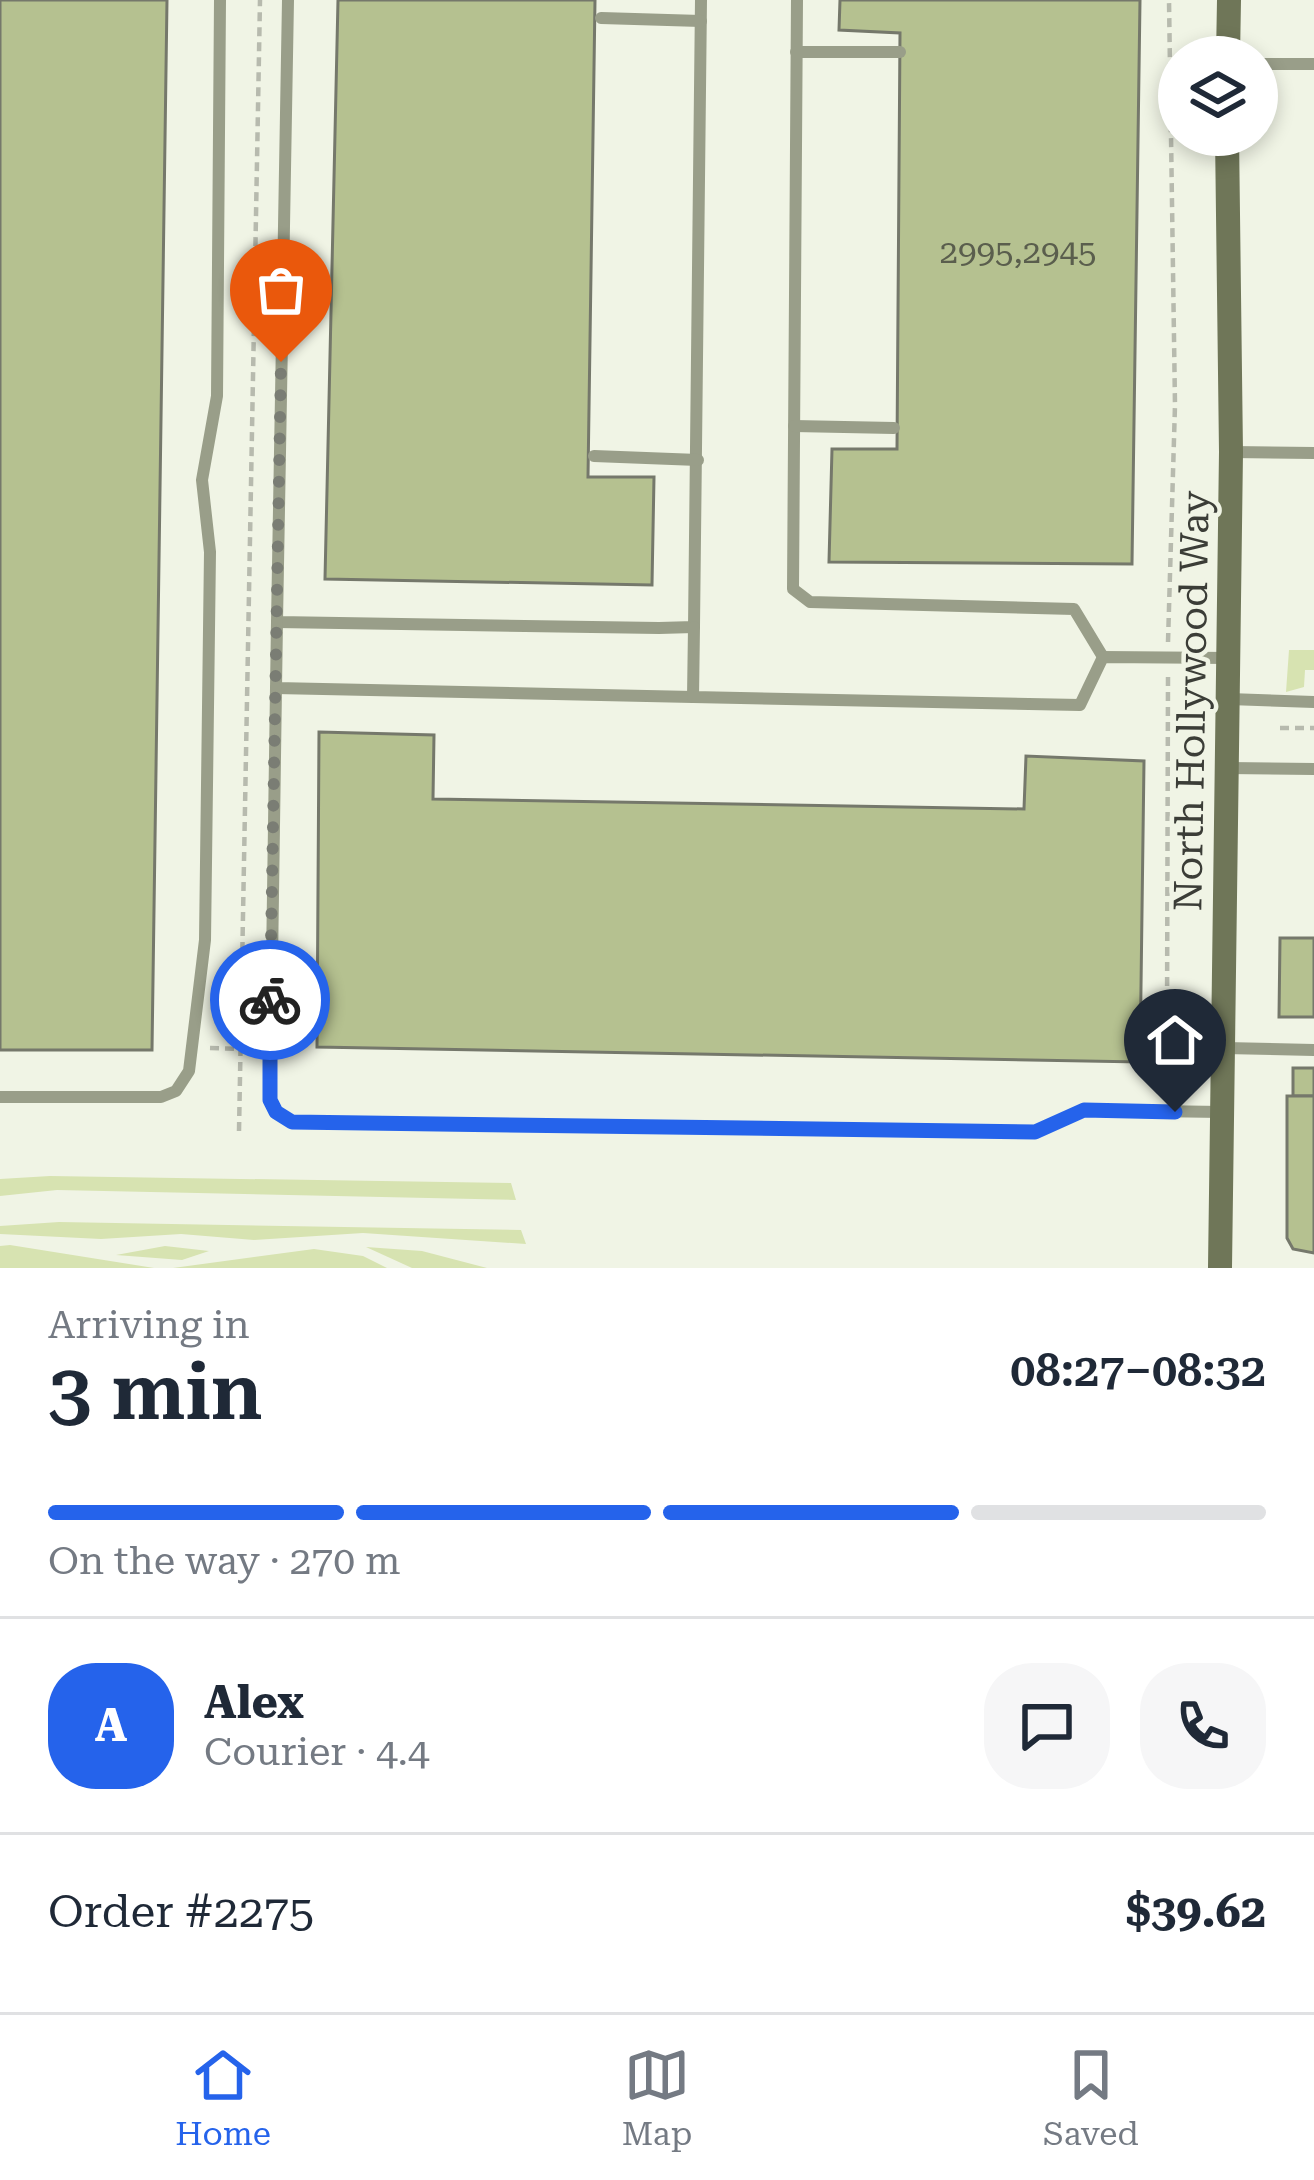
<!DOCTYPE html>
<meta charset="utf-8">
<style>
body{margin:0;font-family:"Roboto Serif",serif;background:#f6f6f7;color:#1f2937;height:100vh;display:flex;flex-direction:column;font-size:45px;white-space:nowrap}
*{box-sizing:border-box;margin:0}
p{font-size:39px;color:#747a83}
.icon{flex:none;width:66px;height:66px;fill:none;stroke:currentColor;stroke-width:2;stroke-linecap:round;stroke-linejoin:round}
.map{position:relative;height:1268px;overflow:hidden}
.details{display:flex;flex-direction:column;background:#fff;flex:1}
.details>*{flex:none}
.controls{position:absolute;left:1158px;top:36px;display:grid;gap:24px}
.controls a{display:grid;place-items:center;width:120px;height:120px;border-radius:50%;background:#fff;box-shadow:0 6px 18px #0003;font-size:60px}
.pin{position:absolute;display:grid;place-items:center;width:102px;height:102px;color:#fff;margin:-123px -51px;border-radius:50% 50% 50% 0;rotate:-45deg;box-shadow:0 0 12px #0007}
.pin .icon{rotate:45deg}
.courier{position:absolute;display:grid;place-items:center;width:120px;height:120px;margin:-60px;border:9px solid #2563eb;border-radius:50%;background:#fff;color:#222;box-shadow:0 3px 15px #0007}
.headline em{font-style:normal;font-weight:600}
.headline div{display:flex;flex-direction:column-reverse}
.headline{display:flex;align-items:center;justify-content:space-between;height:204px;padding:0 48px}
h1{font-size:78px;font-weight:600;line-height:90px}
.bar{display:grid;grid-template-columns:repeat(4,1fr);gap:18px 12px;align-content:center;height:144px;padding:0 48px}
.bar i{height:15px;border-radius:9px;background:#e0e1e3}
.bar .active{background:#2563eb}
.bar p{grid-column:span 4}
.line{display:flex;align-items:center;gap:30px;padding:0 48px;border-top:3px solid #e0e1e3}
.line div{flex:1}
.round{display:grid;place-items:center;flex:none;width:126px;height:126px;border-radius:48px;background:#f6f6f7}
.menu{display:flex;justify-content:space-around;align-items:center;height:168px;border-top:3px solid #e0e1e3;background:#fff;font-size:33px;color:#747a83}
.menu a{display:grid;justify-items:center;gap:6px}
.menu .active{color:#2563eb}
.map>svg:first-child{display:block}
.green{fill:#d7e3b1}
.building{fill:#b5c190;stroke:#75786b;stroke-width:3}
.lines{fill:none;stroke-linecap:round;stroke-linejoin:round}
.path{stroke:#b7baae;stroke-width:4.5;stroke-dasharray:9 6;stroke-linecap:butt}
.service{stroke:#999e89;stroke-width:12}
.secondary{stroke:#6f7658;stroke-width:24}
.done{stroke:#7a7d74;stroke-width:12;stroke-dasharray:0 21.6}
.route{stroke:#2563eb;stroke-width:15}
.labels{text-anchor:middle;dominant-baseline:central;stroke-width:9;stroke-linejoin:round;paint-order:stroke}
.number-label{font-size:33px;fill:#5a5e4d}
.street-label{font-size:39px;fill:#3b3d37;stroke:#f0f4e5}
</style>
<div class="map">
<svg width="1314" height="1268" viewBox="0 0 1314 1268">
<rect width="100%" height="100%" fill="#f0f4e5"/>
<g class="green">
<polygon points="1289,650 1314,650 1314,670 1305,670 1304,687 1286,692"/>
<polygon points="50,1176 511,1183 516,1200 57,1190 0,1196 0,1179"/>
<polygon points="59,1222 521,1230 526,1244 363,1233 254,1240 181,1234 101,1239 0,1234 0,1226"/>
<polygon points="10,1245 154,1268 0,1268 0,1246"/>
<polygon points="165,1246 209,1251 182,1260 116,1255"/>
<polygon points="366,1247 422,1251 487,1268 412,1268"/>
<polygon points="314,1249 363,1256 387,1268 173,1268"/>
</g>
<g class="building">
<polygon points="0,0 167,0 152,1050 0,1050"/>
<polygon points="338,0 595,0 588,477 654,477 652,585 325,579"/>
<polygon points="840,0 1140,0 1132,564 829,562 832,449 897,449 900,33 839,30"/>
<polygon points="319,732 434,735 433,799 1024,809 1026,756 1144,761 1140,1062 317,1047"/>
<polygon points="1280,938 1314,938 1314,1017 1279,1017"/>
<rect x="1293" y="1068" width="21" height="28"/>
<polygon points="1287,1096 1314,1096 1314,1253 1293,1249 1287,1238"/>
</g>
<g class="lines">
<g class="path">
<polyline points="1168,642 1175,405 1169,0"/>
<polyline points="1168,677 1167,1022 1175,1067 1197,1087"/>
<polyline points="1280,728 1314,728"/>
<polyline points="210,1048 241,1049"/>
<polyline points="239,1131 260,0"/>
</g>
<g class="service">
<polyline points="288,0 277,622 659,628 694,627 701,0"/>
<polyline points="797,0 793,589 810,602 1074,609 1103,657"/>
<polyline points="601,18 701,21"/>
<polyline points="796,52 900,52"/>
<polyline points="1257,64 1314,64"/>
<polyline points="794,426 894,428"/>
<polyline points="1232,452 1314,453"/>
<polyline points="594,456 698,460"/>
<polyline points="277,622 276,688 693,697"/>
<polyline points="694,627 693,697 1080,705 1103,657 1229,658"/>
<polyline points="276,688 270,1100 276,1112 292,1122 1035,1132 1084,1110 1222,1112"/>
<polyline points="1229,699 1314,702"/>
<polyline points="1228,768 1314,769"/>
<polyline points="1225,1048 1314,1050"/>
<polyline points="0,1097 161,1097 176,1091 189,1071 205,940 210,552 202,480 217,396 220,0"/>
</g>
<g class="secondary">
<polyline points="1228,57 1229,0"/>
<polyline points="1220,1268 1231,452 1227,135"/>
</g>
</g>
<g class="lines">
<polyline class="done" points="270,1000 281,362"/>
<polyline class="route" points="270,1000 270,1100 276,1112 292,1122 1035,1132 1084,1110 1175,1112"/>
</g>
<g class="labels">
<g class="number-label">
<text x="1018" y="251">2995,2945</text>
</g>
<g class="street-label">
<text transform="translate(1192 701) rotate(-89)">North Hollywood Way</text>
</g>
</g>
</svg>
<div class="controls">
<a><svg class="icon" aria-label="layers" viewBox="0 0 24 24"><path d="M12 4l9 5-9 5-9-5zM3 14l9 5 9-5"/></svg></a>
</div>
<div class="pin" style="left:281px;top:362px;background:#ea580c"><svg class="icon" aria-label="bag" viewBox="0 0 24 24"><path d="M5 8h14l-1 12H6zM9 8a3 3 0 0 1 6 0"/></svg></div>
<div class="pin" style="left:1175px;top:1112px;background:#1f2937"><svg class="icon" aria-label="home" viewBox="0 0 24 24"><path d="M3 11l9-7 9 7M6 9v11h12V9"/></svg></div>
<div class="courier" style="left:270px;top:1000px"><svg class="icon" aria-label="bike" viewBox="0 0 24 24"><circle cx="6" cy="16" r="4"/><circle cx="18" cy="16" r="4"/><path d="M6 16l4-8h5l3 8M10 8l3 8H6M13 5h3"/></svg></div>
</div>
<section class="details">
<div class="headline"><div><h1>3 min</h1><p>Arriving in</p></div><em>08:27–08:32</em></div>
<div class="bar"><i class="active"></i><i class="active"></i><i class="active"></i><i></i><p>On the way · 270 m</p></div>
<div class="line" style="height:216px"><b class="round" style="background:#2563eb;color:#fff">A</b><div><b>Alex</b><p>Courier · 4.4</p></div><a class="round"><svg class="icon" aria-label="chat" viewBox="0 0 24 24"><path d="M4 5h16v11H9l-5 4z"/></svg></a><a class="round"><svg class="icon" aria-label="phone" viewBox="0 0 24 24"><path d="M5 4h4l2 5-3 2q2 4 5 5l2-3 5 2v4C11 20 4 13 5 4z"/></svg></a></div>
<div class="line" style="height:156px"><div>Order #2275</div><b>$39.62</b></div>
</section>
<nav class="menu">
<a class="active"><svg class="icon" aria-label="home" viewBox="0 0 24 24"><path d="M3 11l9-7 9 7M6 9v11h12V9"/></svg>Home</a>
<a><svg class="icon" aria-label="map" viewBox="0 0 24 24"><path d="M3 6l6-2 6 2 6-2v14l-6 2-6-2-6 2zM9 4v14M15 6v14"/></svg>Map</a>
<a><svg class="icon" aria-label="saved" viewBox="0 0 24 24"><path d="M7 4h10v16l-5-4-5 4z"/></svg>Saved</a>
</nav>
